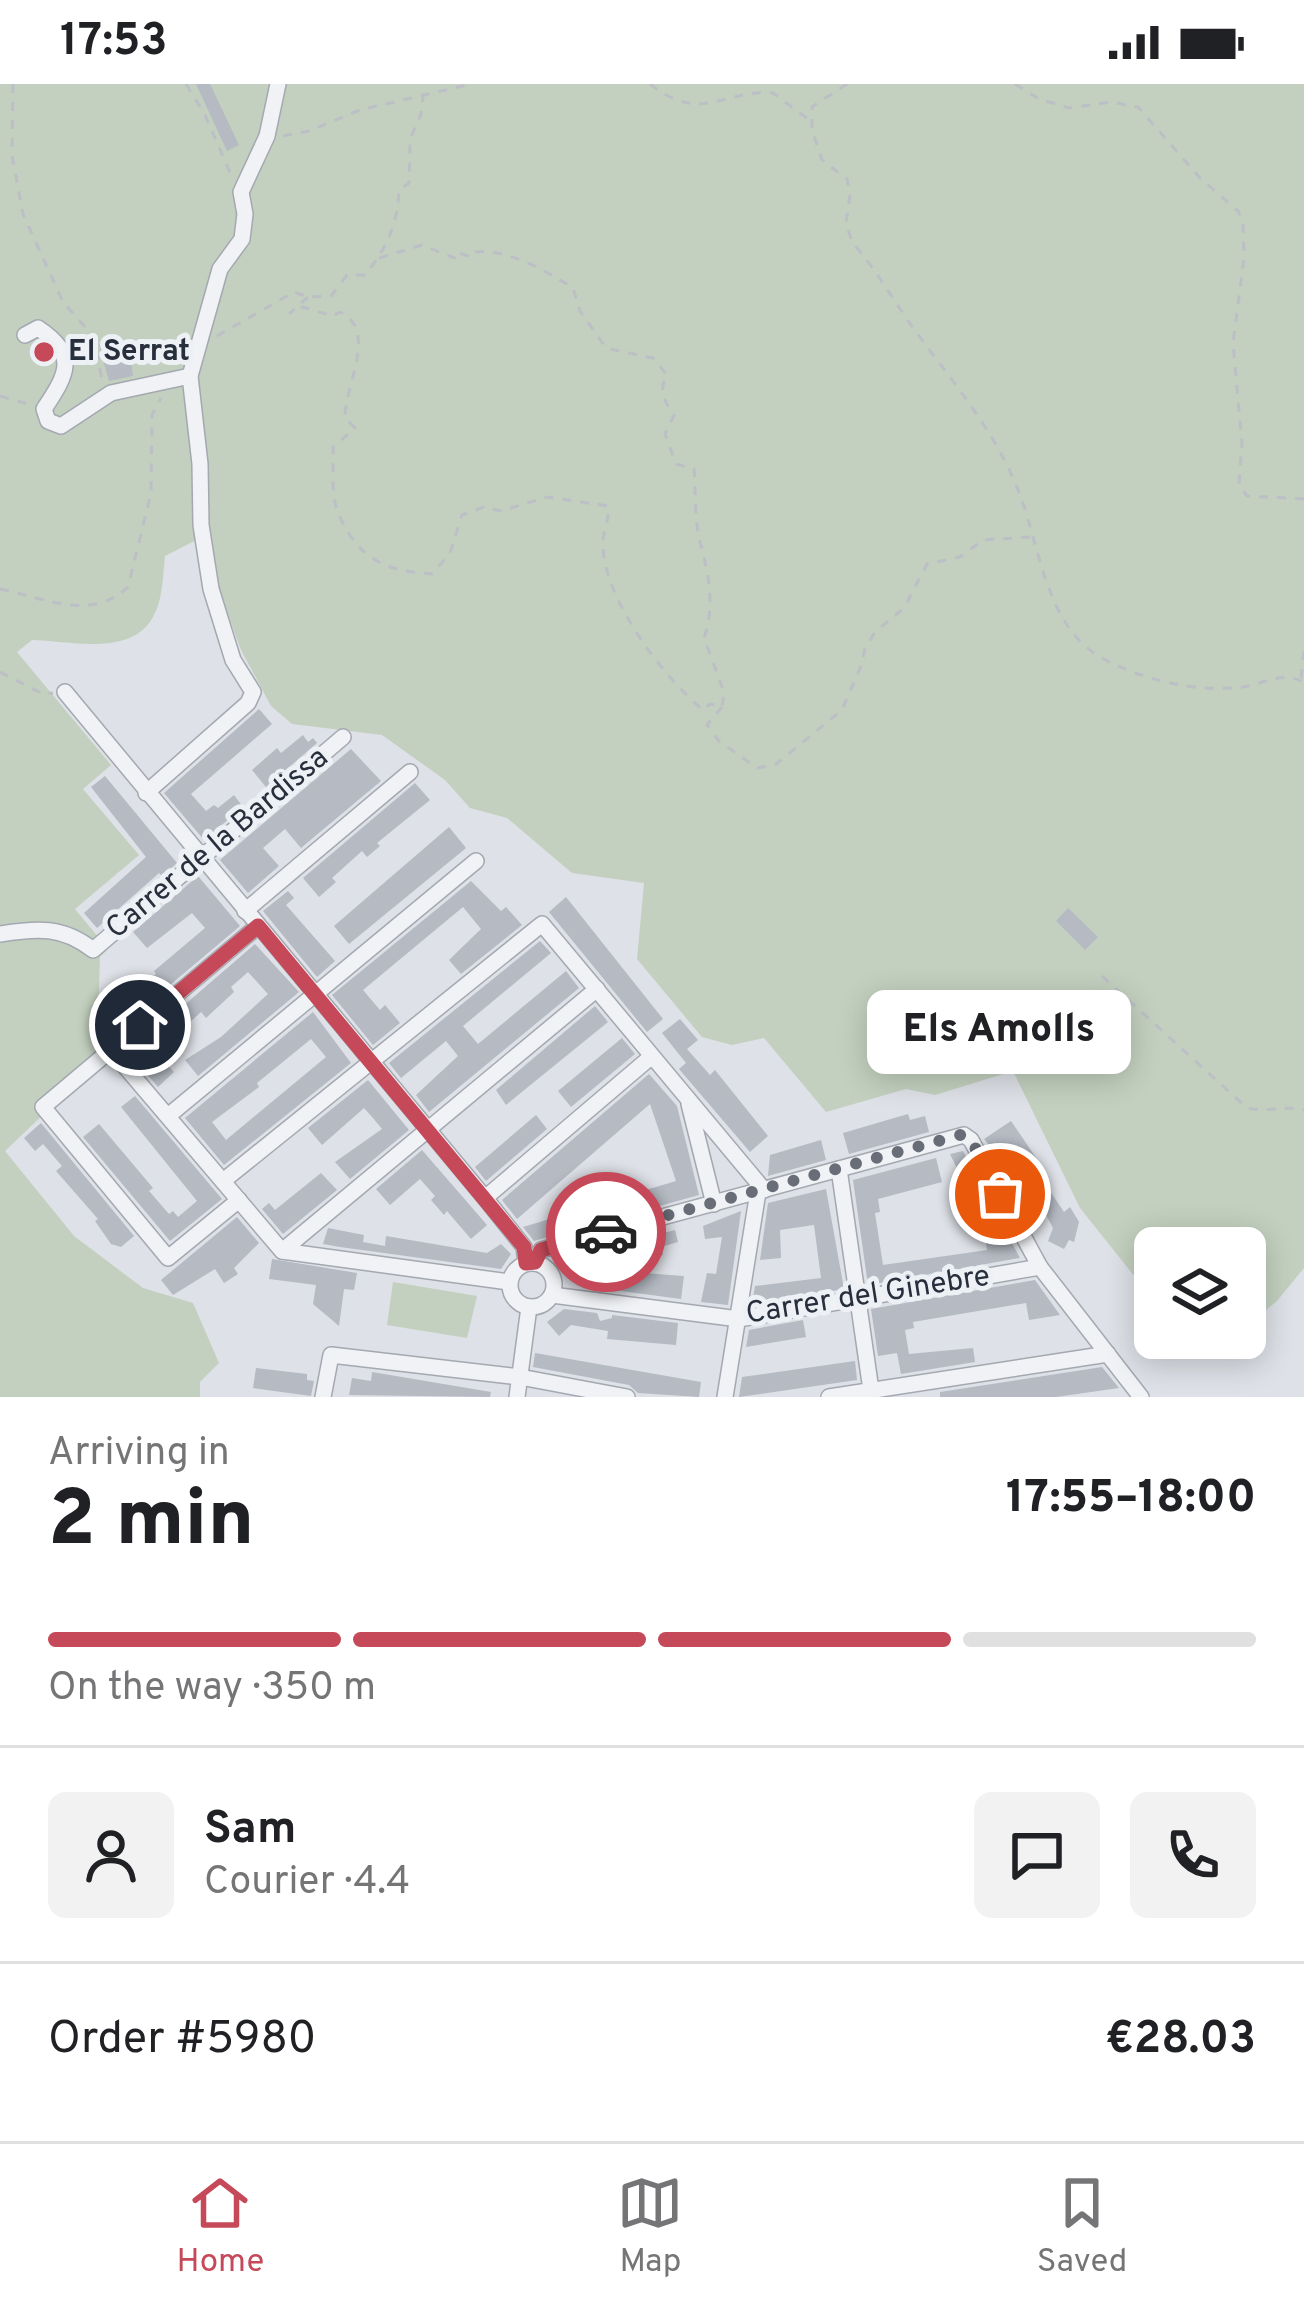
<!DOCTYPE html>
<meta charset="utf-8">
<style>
body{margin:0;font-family:Overpass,sans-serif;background:#f2f2f2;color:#202124;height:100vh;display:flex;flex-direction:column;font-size:45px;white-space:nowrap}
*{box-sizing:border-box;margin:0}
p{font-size:39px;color:#757577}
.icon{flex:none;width:66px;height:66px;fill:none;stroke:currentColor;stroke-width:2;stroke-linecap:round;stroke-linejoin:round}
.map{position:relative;height:1313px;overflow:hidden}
.drawer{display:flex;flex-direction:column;background:#fff;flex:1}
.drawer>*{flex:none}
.controls{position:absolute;left:1134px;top:1143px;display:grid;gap:24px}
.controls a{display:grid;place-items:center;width:132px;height:132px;border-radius:18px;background:#fff;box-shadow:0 6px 30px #0003;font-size:60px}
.pin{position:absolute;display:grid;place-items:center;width:102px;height:102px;color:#fff;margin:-51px;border:6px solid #fff;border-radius:50%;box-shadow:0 3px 12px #0007}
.courier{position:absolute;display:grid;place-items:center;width:120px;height:120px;margin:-60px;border:9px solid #c54958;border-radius:50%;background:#fff;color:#222;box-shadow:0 3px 15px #0007}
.bubble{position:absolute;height:84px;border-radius:18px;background:#fff;box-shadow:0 6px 30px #0003;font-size:39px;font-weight:800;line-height:84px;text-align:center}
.head em{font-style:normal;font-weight:800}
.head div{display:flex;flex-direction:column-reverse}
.head{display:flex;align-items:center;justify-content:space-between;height:204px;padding:0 48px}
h1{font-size:78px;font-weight:800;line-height:90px}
.bar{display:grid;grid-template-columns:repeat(4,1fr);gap:18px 12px;align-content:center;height:144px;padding:0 48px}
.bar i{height:15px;border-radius:9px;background:#e0e0e0}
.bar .on{background:#c54958}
.bar p{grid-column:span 4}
.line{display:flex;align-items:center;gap:30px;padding:0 48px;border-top:3px solid #e0e0e0}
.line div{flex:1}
.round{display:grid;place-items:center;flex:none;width:126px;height:126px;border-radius:18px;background:#f2f2f2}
.status{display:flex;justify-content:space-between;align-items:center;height:84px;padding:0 60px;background:#fff;direction:ltr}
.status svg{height:33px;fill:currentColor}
.dock{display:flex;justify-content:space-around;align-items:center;height:168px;border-top:3px solid #e0e0e0;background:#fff;font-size:33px;color:#757577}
.dock a{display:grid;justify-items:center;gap:6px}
.dock .on{color:#c54958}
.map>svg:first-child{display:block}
.green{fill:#c3d0bf}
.building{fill:#b5bac3;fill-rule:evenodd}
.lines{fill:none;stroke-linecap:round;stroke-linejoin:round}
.minor-casing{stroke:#a4a8b0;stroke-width:18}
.path{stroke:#bcbfc5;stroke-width:3;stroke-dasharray:9 9;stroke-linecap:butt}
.minor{stroke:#f0f2f5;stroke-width:15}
.done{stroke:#686d78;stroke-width:12;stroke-dasharray:0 21.6}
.route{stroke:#c54958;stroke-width:15}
.poi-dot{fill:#c54958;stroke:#edf0f4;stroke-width:4.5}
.labels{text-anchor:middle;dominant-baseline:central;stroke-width:10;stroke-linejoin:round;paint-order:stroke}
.poi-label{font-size:30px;font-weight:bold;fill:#282f3c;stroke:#edf0f4;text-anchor:start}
.street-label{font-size:30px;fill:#282f3c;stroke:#edf0f4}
</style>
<div class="status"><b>17:53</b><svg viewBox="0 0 49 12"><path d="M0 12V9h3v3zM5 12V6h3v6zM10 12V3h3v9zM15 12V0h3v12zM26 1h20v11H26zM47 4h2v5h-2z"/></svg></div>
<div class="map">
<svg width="1304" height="1313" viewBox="0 0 1304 1313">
<rect width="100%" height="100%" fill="#dee1e7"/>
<g class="green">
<path d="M0,0H1304V1184L1277,1217L1245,1243V1164H1155V1218L1080,1124L1013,987L935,1011L906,1005L826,1028L764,954L732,961L702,953L637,875L644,799L572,789L507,734L470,724L445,696L382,651L292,640L271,622L241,566L219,506L208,450L165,472C163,489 163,513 155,529C135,574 72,557 32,556L17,568L111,681L83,705L139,771L75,825L108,865L100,873L98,934L114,954L103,964L106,982L70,1005L5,1067L74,1152L143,1204L193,1219L219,1279L200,1298V1313H0Z"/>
<polygon points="393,1198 477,1212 467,1254 387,1241"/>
</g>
<g class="building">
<polygon points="196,0 210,0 239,61 227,67"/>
<polygon points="111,260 111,272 141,266 142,276 131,278 133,292 109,297 99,261"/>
<polygon points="259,625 272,640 191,710 206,727 214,721 218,724 234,711 243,723 204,756 164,709"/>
<polygon points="303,651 308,658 313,654 317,659 266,703 252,686 277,664 281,669"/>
<polygon points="351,665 381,697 301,764 285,745 263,764 279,782 248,809 220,776"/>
<polygon points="105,692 177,779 162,792 159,789 97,844 84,829 146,773 91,703"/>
<polygon points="415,699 430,716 377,759 380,762 367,773 362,767 332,794 336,798 319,813 303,794"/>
<polygon points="449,743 466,764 349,860 334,842"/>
<polygon points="198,792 240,842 112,950 98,934 156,890 154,887 205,844 192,829 147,864 133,848"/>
<polygon points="471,797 501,827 506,823 522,841 461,890 449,876 481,845 463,823 363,906 380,926 385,921 400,939 373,961 332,911"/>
<polygon points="288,807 294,814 286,821 335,877 317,893 263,827"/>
<polygon points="566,813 663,935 647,948 549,828"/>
<polygon points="1068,824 1098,853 1085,866 1056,837"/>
<polygon points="540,857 551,869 463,942 478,960 566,887 579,904 429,1028 416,1011 458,972 446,957 401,994 389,979"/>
<polygon points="255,860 299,908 198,992 185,976 221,953 268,910 248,888 231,903 234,908 206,934 201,928 156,969 174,988 158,1003 129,969"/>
<polygon points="595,922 608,938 506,1021 496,1006"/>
<path d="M313,928L351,979L224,1081L185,1034ZM311,955L326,973L226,1056L212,1038L259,1003L257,999Z"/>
<polygon points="680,935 698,956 687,965 710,991 715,986 768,1052 750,1068 679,985 686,979 662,949"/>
<polygon points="622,954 635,970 571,1023 558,1007"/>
<polygon points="649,990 677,1022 699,1111 534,1157 523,1143 676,1097 650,1020 517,1135 502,1116"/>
<polygon points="368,996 409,1046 350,1095 335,1078 382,1045 373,1034 364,1024 322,1061 308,1044"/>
<polygon points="135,1012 222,1115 170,1157 83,1053 99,1040 153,1104 149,1107 169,1130 173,1127 178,1133 197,1117 121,1023"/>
<polygon points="908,1030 910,1036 925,1032 929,1048 849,1070 843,1049"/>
<polygon points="536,1031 547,1045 486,1097 475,1083"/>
<polygon points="1011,1037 1041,1081 1035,1085 1064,1128 1070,1123 1079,1138 1074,1158 1069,1156 1064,1165 1048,1157 1053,1144 1044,1127 1035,1133 1004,1089 1010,1085 984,1055"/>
<polygon points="41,1039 134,1152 121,1163 111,1160 95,1137 98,1135 56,1087 62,1082 43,1060 35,1067 24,1054"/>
<polygon points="821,1056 826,1076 768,1092 770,1071"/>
<polygon points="422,1066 487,1141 471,1155 447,1127 444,1131 431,1116 435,1112 420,1095 390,1121 376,1105"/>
<polygon points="963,1067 1020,1174 868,1201 853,1096 936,1074 942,1098 878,1115 880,1128 875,1129 883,1181 987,1166 982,1136 950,1070"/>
<polygon points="321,1089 337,1106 283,1150 262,1125 269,1119 275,1126"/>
<polygon points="826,1105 844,1205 752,1221 755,1202 821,1194 814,1141 780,1146 781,1174 760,1176 768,1119"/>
<polygon points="741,1127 728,1221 701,1218 707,1189 716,1190 722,1153 705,1155 703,1142"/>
<polygon points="237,1133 259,1159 234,1184 238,1190 224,1199 215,1185 173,1211 161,1196"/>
<polygon points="328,1144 364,1151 363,1158 385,1162 386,1152 487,1169 501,1160 511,1170 501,1185 340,1163 323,1160"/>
<polygon points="675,1146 678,1158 661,1163 663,1171 644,1176 643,1169 604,1179 606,1164"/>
<polygon points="272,1175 357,1189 354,1206 344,1205 339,1242 313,1220 316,1201 269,1195"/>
<polygon points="603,1186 684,1192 681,1215 606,1205"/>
<polygon points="1035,1196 1060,1231 1029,1236 1026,1219 913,1238 914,1244 905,1246 909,1270 973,1264 975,1278 901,1290 897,1269 878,1272 871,1225"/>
<polygon points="564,1225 597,1229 600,1237 612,1234 612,1231 678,1239 676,1261 607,1255 608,1247 571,1241 559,1252 547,1238"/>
<polygon points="803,1236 806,1253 746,1263 749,1246"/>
<polygon points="535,1269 701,1298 699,1313 638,1309 629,1301 533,1283"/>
<polygon points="855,1277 857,1296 739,1313 742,1293"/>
<polygon points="1102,1283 1119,1304 1056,1313 940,1313 940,1308"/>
<polygon points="256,1284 307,1290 307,1296 314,1297 311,1312 253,1304"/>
<polygon points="372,1288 491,1308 490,1313 349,1311 352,1294 371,1297"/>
</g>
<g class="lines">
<g class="minor-casing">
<g id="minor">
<path d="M25,251L38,244C78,271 68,289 44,325L48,337L61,342L111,309L190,292"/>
<polyline points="65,608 485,1114 524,1163 526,1179"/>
<polyline points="146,709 248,619 253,608 233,576 211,505 201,441 200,380 190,292 220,185 242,155 245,130 241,108 267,52 278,0"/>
<polyline points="245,827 410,688"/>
<path d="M0,850C37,844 63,842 93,866L343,653"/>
<polyline points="111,966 282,1167 509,1198"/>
<polyline points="689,1020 714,1120"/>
<polyline points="168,1032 476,777"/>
<polyline points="839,1085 872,1313"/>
<polyline points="223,1097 542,840 764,1106"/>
<polyline points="485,1114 652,972"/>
<polyline points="239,1116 168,1174 43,1023 258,842"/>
<polyline points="282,1167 597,905"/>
<polyline points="534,1178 541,1166 964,1051 971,1056 1040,1183 1141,1313"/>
<circle cx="532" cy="1201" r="22"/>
<polyline points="552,1211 739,1235 1040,1183"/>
<polyline points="323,1313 331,1271 520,1293 627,1313"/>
<polyline points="517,1313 529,1223"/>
<polyline points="725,1313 758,1108"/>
<polyline points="829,1313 1108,1270"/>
</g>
</g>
<g class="path">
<polyline points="13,0 12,72 23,130 63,218 93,252 103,300"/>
<polyline points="186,0 205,31 231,91"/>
<path d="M650,0C702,41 722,5 773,9L812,38"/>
<path d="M847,0L812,23V46L822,76L847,95L850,111L846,139L852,158C875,184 891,213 911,241C951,296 996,347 1020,411C1040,464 1046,541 1100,573C1141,596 1197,609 1243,603C1267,599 1280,587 1304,598"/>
<polyline points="1015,0 1039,15 1069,24 1111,18 1138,23 1200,94 1238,127 1243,137 1244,174 1233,259 1242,360 1239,400 1247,412 1304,415"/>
<polyline points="283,52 309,47 360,26 471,0"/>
<path d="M308,213L290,229L303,223L332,232L340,228C379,246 344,303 345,334L355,344L333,363C334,383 330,413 339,431C359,476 386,487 432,490L450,469L462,431L484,423L501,427L547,413L608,422C610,436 603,445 603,458C601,512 664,594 703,626L710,620L722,623L724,608L704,554C715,523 709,492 701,461C694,438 696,409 694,385L676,380L665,350L674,331C664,316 658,308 667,291L653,274L606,264L580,227L573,204C546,187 507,164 475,168L471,173L459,169L457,175L422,161L379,174"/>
<path d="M217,252L294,208L308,213L331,212L347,191H365C387,164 398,139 399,106L409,99L410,55L421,30L423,11"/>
<polyline points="0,312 31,321"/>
<path d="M0,505C44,514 91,538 128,503L151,409L152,331L161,314"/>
<polyline points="0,588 43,610 53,609"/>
<polyline points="1301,594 1304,566"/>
<polyline points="722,623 707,641 719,657 757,684 775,681 842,626 861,582 865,565 875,548 904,524 927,480 960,473 983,456 1031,453"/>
<path d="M1102,892L1247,1024C1267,1029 1284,1021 1304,1026"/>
</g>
<use href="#minor" class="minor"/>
</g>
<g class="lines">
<polyline class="done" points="606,1148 960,1051 971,1056 1000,1110"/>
<polyline class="route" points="140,941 258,842 524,1163 526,1179 535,1178 541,1166 606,1148"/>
</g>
<circle class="poi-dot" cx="44" cy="268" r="12"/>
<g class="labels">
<g class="poi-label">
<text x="68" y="268">El Serrat</text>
</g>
<g class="street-label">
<text transform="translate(218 760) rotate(-40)">Carrer de la Bardissa</text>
<text transform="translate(868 1212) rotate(-9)">Carrer del Ginebre</text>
</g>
</g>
</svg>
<div class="controls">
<a><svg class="icon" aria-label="layers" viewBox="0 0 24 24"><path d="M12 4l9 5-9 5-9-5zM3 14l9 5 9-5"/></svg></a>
</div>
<div class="pin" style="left:1000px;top:1110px;background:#ea580c"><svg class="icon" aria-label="bag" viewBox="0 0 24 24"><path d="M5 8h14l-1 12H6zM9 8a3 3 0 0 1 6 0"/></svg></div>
<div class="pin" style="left:140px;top:941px;background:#1f2937"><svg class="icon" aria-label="home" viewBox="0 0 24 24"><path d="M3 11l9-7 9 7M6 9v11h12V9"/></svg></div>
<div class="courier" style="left:606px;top:1148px"><svg class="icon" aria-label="car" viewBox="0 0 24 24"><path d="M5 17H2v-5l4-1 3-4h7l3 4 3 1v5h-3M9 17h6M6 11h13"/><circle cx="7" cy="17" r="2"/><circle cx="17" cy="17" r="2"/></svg></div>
<div class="bubble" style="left:867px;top:906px;width:264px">Els Amolls</div>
</div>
<section class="drawer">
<div class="head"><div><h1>2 min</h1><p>Arriving in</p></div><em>17:55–18:00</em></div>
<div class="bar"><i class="on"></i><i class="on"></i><i class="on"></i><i></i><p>On the way · 350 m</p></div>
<div class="line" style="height:216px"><a class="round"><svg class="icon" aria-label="person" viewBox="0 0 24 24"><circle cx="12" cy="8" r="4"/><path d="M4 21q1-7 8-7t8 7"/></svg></a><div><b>Sam</b><p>Courier · 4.4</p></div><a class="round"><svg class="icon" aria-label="chat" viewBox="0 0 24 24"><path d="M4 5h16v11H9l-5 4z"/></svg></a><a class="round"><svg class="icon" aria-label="phone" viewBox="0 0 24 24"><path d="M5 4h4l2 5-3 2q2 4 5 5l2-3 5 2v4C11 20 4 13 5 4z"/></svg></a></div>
<div class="line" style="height:156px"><div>Order #5980</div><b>€28.03</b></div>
</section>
<nav class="dock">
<a class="on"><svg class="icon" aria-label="home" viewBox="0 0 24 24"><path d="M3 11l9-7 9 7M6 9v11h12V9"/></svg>Home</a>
<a><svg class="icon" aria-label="map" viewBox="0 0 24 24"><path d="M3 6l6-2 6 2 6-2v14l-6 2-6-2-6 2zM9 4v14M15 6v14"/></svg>Map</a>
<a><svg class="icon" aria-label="saved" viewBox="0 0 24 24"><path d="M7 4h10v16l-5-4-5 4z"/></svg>Saved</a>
</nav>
